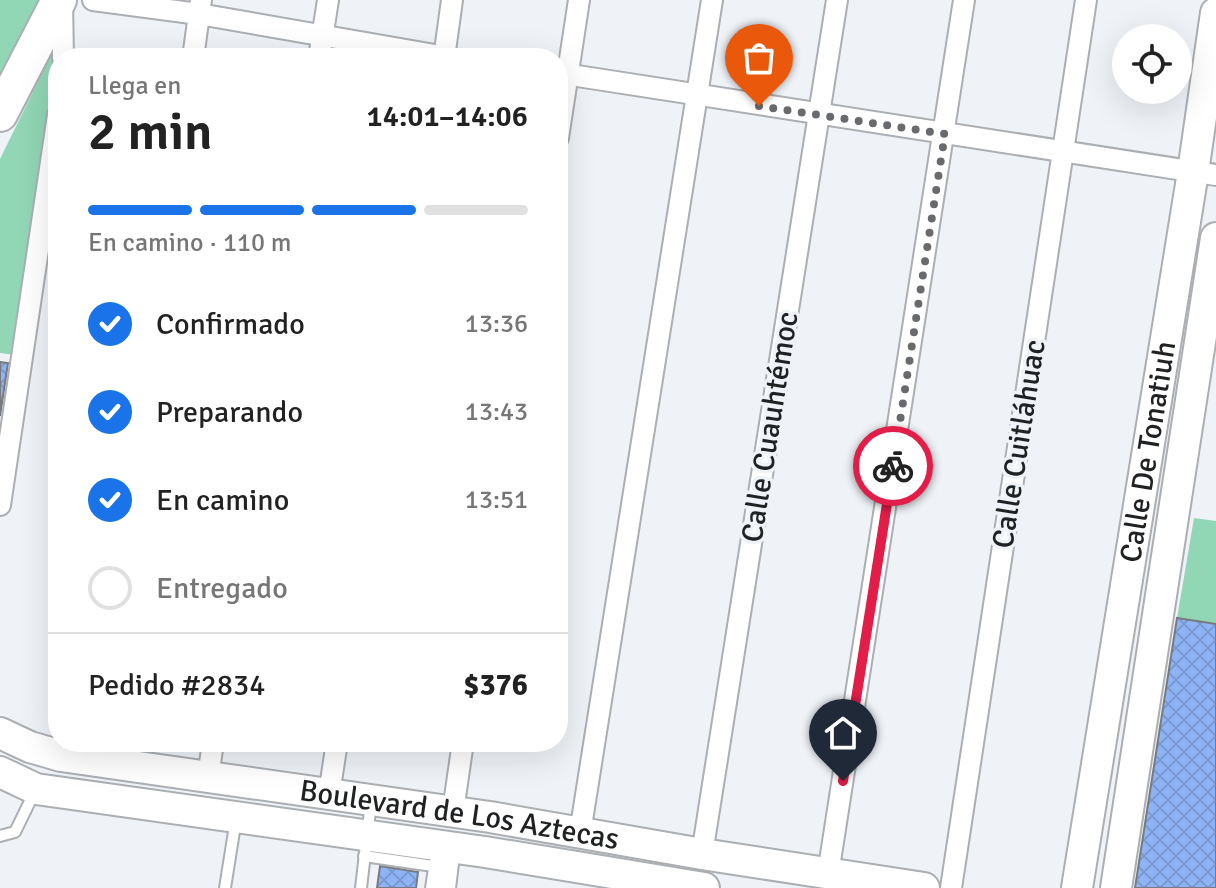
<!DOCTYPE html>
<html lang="es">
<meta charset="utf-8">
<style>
body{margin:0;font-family:Signika,sans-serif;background:#f6f6f6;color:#222;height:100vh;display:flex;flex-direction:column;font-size:30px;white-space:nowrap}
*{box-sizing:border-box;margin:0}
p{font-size:26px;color:#767676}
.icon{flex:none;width:44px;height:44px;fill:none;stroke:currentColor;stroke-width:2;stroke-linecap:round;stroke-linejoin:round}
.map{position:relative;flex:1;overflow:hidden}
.panel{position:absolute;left:48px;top:48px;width:520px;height:704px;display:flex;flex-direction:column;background:#fff;border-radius:32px;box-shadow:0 8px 32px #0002}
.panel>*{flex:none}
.controls{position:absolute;left:1112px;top:24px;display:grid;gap:16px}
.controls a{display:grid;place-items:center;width:80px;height:80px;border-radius:50%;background:#fff;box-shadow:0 8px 32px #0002;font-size:40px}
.pin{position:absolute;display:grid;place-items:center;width:68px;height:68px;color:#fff;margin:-82px -34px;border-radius:50% 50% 50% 0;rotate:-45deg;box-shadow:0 0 8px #0007}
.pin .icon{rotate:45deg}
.courier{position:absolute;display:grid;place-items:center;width:80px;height:80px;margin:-40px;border:6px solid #e11d48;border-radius:50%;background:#fff;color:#222;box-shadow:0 2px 10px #0007}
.summary em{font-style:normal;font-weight:600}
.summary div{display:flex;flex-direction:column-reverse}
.summary{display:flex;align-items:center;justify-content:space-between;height:136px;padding:0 40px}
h1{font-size:52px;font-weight:600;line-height:60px}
.bar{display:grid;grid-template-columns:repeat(4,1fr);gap:12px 8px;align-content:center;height:96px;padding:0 40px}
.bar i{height:10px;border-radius:6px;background:#e0e0e0}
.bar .active{background:#1a73e8}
.bar p{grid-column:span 4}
.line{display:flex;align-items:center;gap:20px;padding:0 40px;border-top:2px solid #e0e0e0}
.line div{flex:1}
ol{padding:0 40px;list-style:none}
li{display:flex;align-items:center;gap:24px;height:88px}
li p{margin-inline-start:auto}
li .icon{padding:8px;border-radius:50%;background:#1a73e8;color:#fff;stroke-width:4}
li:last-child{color:#767676}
li i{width:44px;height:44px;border:4px solid #e0e0e0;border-radius:50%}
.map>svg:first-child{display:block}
.green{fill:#91d6b5}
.building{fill:url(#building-cross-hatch);stroke:#777a7e;stroke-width:2}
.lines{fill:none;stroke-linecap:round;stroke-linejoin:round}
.lane-casing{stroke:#abaeb2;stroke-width:14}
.street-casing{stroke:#abaeb2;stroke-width:24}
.secondary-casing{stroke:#abaeb2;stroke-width:34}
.primary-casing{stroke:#abaeb2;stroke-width:38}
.lane{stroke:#fff;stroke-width:10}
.street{stroke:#fff;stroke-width:20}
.secondary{stroke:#fff;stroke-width:30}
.primary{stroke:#fff;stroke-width:34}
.done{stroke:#686a6d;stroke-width:8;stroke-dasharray:0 14.4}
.route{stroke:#e11d48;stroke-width:10}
.labels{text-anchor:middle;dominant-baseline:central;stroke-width:7;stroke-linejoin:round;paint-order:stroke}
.street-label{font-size:30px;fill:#1f2122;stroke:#eff3f8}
</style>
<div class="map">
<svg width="1216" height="888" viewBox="0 0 1216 888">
<defs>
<pattern id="building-cross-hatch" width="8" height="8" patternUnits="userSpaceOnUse" patternTransform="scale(2)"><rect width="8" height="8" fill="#8eb4f6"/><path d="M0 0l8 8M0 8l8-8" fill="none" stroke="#7a9ad3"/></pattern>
</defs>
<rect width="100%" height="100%" fill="#eff3f8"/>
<g class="green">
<polygon points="0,0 47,0 0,92"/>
<polygon points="53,51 58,58 58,125 16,355 0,353 0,159"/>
<polygon points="1194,518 1216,521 1216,624 1177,618"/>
</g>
<g class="building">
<polygon points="0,362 8,363 0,416"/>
<polygon points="1177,618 1216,624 1216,888 1135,888"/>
<polygon points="380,866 418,872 416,888 377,888"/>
</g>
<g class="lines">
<g class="lane-casing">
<g id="lane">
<polyline points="0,836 15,832 35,791"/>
<polyline points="364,856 447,868"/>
<polyline points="225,888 236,819"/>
<polyline points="361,888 371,802"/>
<polyline points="431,888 435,862"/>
</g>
</g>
<g class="street-casing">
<g id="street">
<polyline points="62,0 63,58"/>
<polyline points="93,0 199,14 452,58"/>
<polyline points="193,58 201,0"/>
<polyline points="319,58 328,0"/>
<polyline points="444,58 452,0"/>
<polyline points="558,73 1216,175"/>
<polyline points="558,138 579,0"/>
<polyline points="0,505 58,115"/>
<polyline points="208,778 213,742"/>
<polyline points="329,794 337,742"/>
<polyline points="453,811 463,742"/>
<polyline points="580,833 712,0"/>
<polyline points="702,854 837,0"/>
<polyline points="828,874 964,0"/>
<polyline points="445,888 450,847"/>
<polyline points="951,888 1086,0"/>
</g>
</g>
<g class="secondary-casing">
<g id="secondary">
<path id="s1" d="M0,733L30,747L61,756L490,817L702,854L924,888"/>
<polyline points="0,772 36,789 485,852 704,888"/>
<path id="s2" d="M1077,888L1193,172L1216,13"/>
<polyline points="1116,888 1216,238"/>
</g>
</g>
<g class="primary-casing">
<polyline id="primary" points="0,114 59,0"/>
</g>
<use href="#lane" class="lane"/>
<use href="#street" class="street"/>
<use href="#secondary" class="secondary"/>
<use href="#primary" class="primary"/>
</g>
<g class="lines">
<polyline class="done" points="759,106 945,134 893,466"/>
<polyline class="route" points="843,781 893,466"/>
</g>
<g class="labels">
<g class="street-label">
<text transform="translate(770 427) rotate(-81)">Calle Cuauhtémoc</text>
<text transform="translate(1019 444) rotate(-81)">Calle Cuitláhuac</text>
<text stroke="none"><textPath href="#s2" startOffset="442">Calle De Tonatiuh</textPath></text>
<text stroke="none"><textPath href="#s1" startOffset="468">Boulevard de Los Aztecas</textPath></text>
</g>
</g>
</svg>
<div class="controls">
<a><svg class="icon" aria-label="locate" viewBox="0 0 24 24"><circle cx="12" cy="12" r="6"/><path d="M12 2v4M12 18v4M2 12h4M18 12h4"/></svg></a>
</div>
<div class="pin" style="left:759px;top:106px;background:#ea580c"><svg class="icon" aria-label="bag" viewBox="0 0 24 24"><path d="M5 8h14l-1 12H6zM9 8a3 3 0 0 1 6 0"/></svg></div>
<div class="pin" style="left:843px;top:781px;background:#1f2937"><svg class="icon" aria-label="home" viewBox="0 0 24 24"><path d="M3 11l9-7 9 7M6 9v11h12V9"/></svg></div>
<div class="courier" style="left:893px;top:466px"><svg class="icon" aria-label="bike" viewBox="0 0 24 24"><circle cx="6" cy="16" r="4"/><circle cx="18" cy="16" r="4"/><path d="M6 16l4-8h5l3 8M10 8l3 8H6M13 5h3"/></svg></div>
<section class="panel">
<div class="summary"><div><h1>2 min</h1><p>Llega en</p></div><em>14:01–14:06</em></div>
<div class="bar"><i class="active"></i><i class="active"></i><i class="active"></i><i></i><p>En camino · 110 m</p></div>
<ol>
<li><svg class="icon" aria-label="check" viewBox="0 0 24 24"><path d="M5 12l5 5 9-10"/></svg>Confirmado<p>13:36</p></li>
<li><svg class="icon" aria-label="check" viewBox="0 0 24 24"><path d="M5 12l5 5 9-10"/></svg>Preparando<p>13:43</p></li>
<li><svg class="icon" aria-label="check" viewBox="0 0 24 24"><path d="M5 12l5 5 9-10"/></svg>En camino<p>13:51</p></li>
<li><i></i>Entregado</li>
</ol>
<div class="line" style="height:104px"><div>Pedido #2834</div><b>$376</b></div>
</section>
</div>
